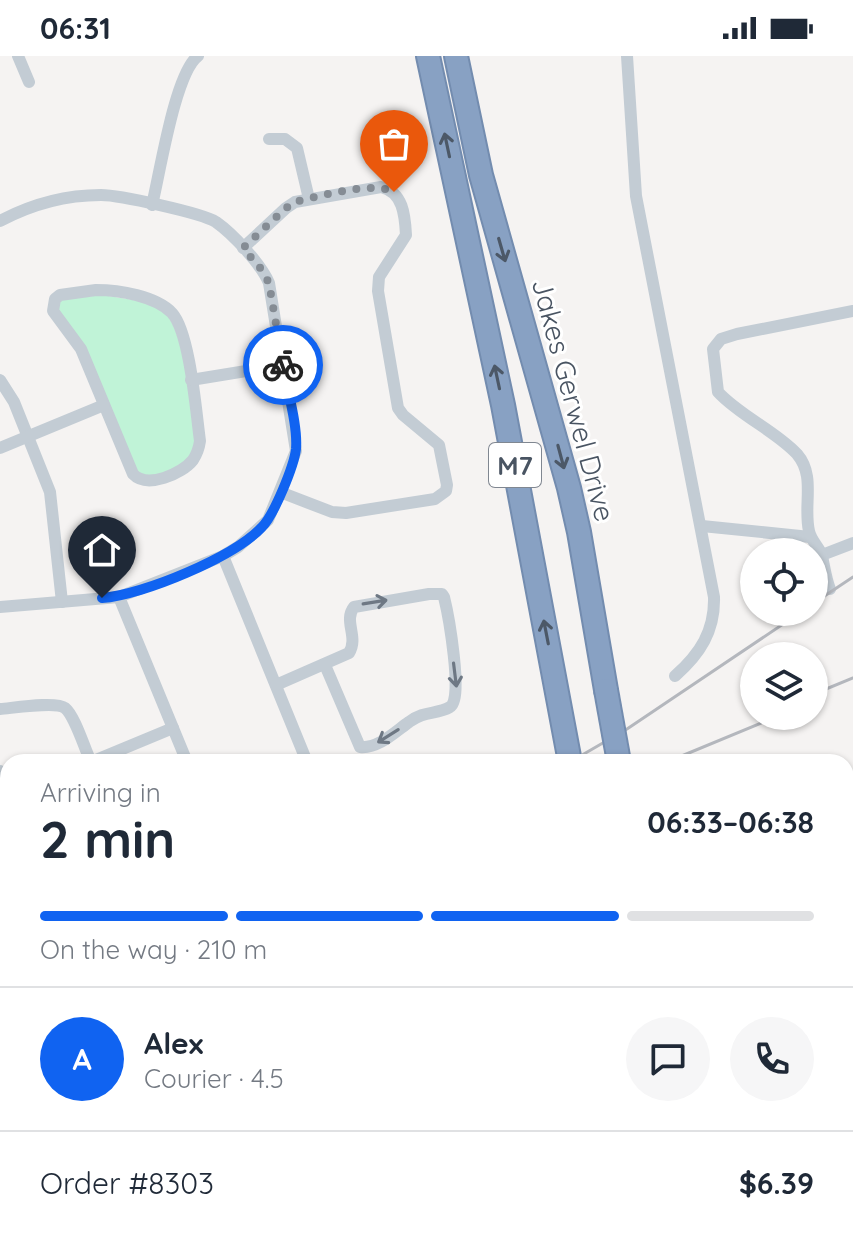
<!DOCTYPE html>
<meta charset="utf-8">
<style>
body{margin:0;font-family:Quicksand,sans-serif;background:#f6f6f7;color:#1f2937;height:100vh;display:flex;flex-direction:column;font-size:30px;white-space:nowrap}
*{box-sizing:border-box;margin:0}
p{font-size:26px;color:#747a83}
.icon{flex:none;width:44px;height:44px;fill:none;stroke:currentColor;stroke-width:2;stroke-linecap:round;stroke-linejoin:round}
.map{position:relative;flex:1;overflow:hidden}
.sheet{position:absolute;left:0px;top:698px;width:854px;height:498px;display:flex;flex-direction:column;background:#fff;border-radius:24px 24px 0 0;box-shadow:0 2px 6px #0004}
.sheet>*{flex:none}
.controls{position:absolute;left:740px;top:482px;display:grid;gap:16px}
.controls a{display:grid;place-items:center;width:88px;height:88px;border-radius:50%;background:#fff;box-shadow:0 2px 6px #0004;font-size:40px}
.pin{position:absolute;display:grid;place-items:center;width:68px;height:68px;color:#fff;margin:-82px -34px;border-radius:50% 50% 50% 0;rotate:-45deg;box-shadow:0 0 8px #0007}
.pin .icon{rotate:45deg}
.courier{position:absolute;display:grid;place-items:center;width:80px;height:80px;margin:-40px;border:6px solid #1063f1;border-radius:50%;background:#fff;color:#222;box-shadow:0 2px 10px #0007}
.summary em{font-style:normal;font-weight:700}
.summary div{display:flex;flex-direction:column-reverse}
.summary{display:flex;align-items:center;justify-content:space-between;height:136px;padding:0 40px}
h1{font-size:52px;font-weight:700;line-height:60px}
.bar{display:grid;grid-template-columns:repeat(4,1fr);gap:12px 8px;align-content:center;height:96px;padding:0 40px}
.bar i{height:10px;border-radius:6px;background:#e0e1e3}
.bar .current{background:#1063f1}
.bar p{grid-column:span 4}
.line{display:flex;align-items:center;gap:20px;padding:0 40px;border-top:2px solid #e0e1e3}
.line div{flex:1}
.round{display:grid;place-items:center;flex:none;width:84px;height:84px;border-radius:42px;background:#f6f6f7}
.status{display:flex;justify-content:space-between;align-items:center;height:56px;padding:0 40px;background:#fff;direction:ltr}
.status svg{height:22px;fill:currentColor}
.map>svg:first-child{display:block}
.green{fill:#c0f3d7}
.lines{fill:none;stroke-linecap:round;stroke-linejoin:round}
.highway-casing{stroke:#738caf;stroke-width:26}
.street{stroke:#c3ccd4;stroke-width:12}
.highway{stroke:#88a1c3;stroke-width:22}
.rail{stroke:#b4b7bd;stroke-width:3}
.highway-bridge-casing{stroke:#738caf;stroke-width:26;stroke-linecap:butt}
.street-bridge{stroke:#c3ccd4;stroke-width:12}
.highway-bridge{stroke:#88a1c3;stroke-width:22}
.oneway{stroke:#4c5867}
.oneway2{stroke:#6e7884}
.done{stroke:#858c94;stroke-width:8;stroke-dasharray:0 14.4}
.route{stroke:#1063f1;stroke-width:10}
.labels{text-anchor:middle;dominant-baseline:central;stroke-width:6;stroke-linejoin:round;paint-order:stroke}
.shield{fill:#fff;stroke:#808791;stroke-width:2}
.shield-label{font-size:26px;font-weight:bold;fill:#495462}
.street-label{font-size:28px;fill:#495462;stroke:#fff}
</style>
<div class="status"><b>06:31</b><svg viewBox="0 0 49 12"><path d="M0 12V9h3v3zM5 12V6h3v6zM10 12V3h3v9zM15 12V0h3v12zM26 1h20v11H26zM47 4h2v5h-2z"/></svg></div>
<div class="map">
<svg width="853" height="1195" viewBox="0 0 853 1195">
<rect width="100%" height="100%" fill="#f5f3f2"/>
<path class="green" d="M104,239C121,243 152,244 165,257C185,277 190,349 195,380C194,384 195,389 193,394C186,411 156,423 139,419L60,260L58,249L62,243Z"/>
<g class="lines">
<g class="highway-casing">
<g id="highway">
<polyline points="428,0 503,349 570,706"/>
<polyline points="456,0 481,119 569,432 579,476 606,634"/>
<polyline points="681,1188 685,1195"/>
<polyline points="730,1188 732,1195"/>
</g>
</g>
<g class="street">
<polyline points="18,0 29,26"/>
<path d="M627,0L636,140L714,541C715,575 700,598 675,620"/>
<polyline points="269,83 285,83 297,92 309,143"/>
<path d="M152,149C160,117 175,17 198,0"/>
<path d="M0,165C32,148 65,139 101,139C119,139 202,157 216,166C233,178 261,208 269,227L296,395L268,464L238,491L223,500L119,541L0,551"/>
<path d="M243,192L286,152L295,146L381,131C403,136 405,159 406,179L379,221L378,235L398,352L403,359L439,389L447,429L446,435L435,443L346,457L332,456L280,436"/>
<path d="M96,234C119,234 156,240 172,257C190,277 196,356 200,385C199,392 197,398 193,404C182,418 147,433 133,418L81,293L53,255L55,243L60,239Z"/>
<polyline points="0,324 14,346 50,436 62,546"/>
<polyline points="191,324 283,309"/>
<polyline points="0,392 104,349"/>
<polyline points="702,470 810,481"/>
<polyline points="822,499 853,487"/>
<polyline points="223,500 307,706"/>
<path d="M830,533C825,521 824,506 821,497C817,489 811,484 809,475C803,449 816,420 797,398C776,375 740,360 718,336L713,293L721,283L737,278L853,255"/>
<polyline points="119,541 187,706"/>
<path d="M276,629L349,597C359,581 343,565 354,551L429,538H442L444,541C448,557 464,644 450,651C436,659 425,654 409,666C395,676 378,693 360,691L325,609"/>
<path d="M0,653C13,652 56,645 65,652C75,660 85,694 91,706"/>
<polyline points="91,706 173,672"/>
<polyline points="0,715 8,731"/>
<polyline points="846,827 853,833"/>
<polyline points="846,1154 853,1123"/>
<polyline points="846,1169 849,1195"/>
<polyline points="311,1188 318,1195"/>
<polyline points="469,1188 473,1195"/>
</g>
<use href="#highway" class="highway"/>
<g class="rail">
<polyline points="814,547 853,521"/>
<polyline points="814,638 853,622"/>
<polyline points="570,706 627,673 801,556"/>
<polyline points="667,706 778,660"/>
<polyline points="0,946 8,942"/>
<polyline points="0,976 8,973"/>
</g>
<g class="highway-bridge-casing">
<polyline id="highway-bridge" points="606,634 619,706"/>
</g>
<polyline class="street-bridge" points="0,933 8,952"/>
<use href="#highway-bridge" class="highway-bridge"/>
</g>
<defs><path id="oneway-shaft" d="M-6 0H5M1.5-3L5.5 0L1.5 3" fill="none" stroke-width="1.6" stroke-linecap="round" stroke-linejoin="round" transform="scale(2)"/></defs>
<g class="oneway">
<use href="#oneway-shaft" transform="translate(447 89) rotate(-102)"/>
<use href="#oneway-shaft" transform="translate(502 194) rotate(74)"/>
<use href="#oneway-shaft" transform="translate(497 321) rotate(-102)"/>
<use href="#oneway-shaft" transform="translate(561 401) rotate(75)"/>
<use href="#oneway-shaft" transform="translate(546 576) rotate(-101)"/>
</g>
<g class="oneway2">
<use href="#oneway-shaft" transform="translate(375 546) rotate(-9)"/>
<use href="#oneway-shaft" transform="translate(455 619) rotate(83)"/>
<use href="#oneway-shaft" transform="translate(388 680) rotate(148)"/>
</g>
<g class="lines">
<path class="done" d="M283,309L269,227L261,213L243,192L286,152L295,146C319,140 373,125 394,136"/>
<path class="route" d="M102,542C143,539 234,501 262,471C274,459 294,410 296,393C298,369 287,334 283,309"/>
</g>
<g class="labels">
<rect class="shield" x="489" y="387" width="52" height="44" rx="6"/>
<g class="shield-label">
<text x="515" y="409">M7</text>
</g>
<g class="street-label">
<text transform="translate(574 344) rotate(75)">Jakes Gerwel Drive</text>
</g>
</g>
</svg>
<div class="controls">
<a><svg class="icon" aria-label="locate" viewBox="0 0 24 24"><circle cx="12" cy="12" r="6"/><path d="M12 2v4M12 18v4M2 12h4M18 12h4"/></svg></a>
<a><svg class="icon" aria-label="layers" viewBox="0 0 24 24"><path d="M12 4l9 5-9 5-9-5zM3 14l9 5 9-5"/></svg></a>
</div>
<div class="pin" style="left:394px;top:136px;background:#ea580c"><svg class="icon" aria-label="bag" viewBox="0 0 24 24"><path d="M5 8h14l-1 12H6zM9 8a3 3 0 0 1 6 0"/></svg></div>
<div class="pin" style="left:102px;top:542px;background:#1f2937"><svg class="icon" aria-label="home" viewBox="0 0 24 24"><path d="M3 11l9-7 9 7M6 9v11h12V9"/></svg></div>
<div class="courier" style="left:283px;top:309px"><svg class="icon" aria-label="bike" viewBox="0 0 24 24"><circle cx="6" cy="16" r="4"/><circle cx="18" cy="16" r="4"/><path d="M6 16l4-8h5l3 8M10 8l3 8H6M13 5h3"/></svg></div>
<section class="sheet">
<div class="summary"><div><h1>2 min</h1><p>Arriving in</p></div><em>06:33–06:38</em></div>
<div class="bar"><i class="current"></i><i class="current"></i><i class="current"></i><i></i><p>On the way · 210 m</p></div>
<div class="line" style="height:144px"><b class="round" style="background:#1063f1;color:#fff">A</b><div><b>Alex</b><p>Courier · 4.5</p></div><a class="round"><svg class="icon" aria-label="chat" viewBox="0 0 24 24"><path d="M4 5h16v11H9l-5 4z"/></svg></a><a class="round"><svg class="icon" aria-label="phone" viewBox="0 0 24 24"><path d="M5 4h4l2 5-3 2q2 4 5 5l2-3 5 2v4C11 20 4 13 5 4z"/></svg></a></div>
<div class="line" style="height:104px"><div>Order #8303</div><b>$6.39</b></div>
</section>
</div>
